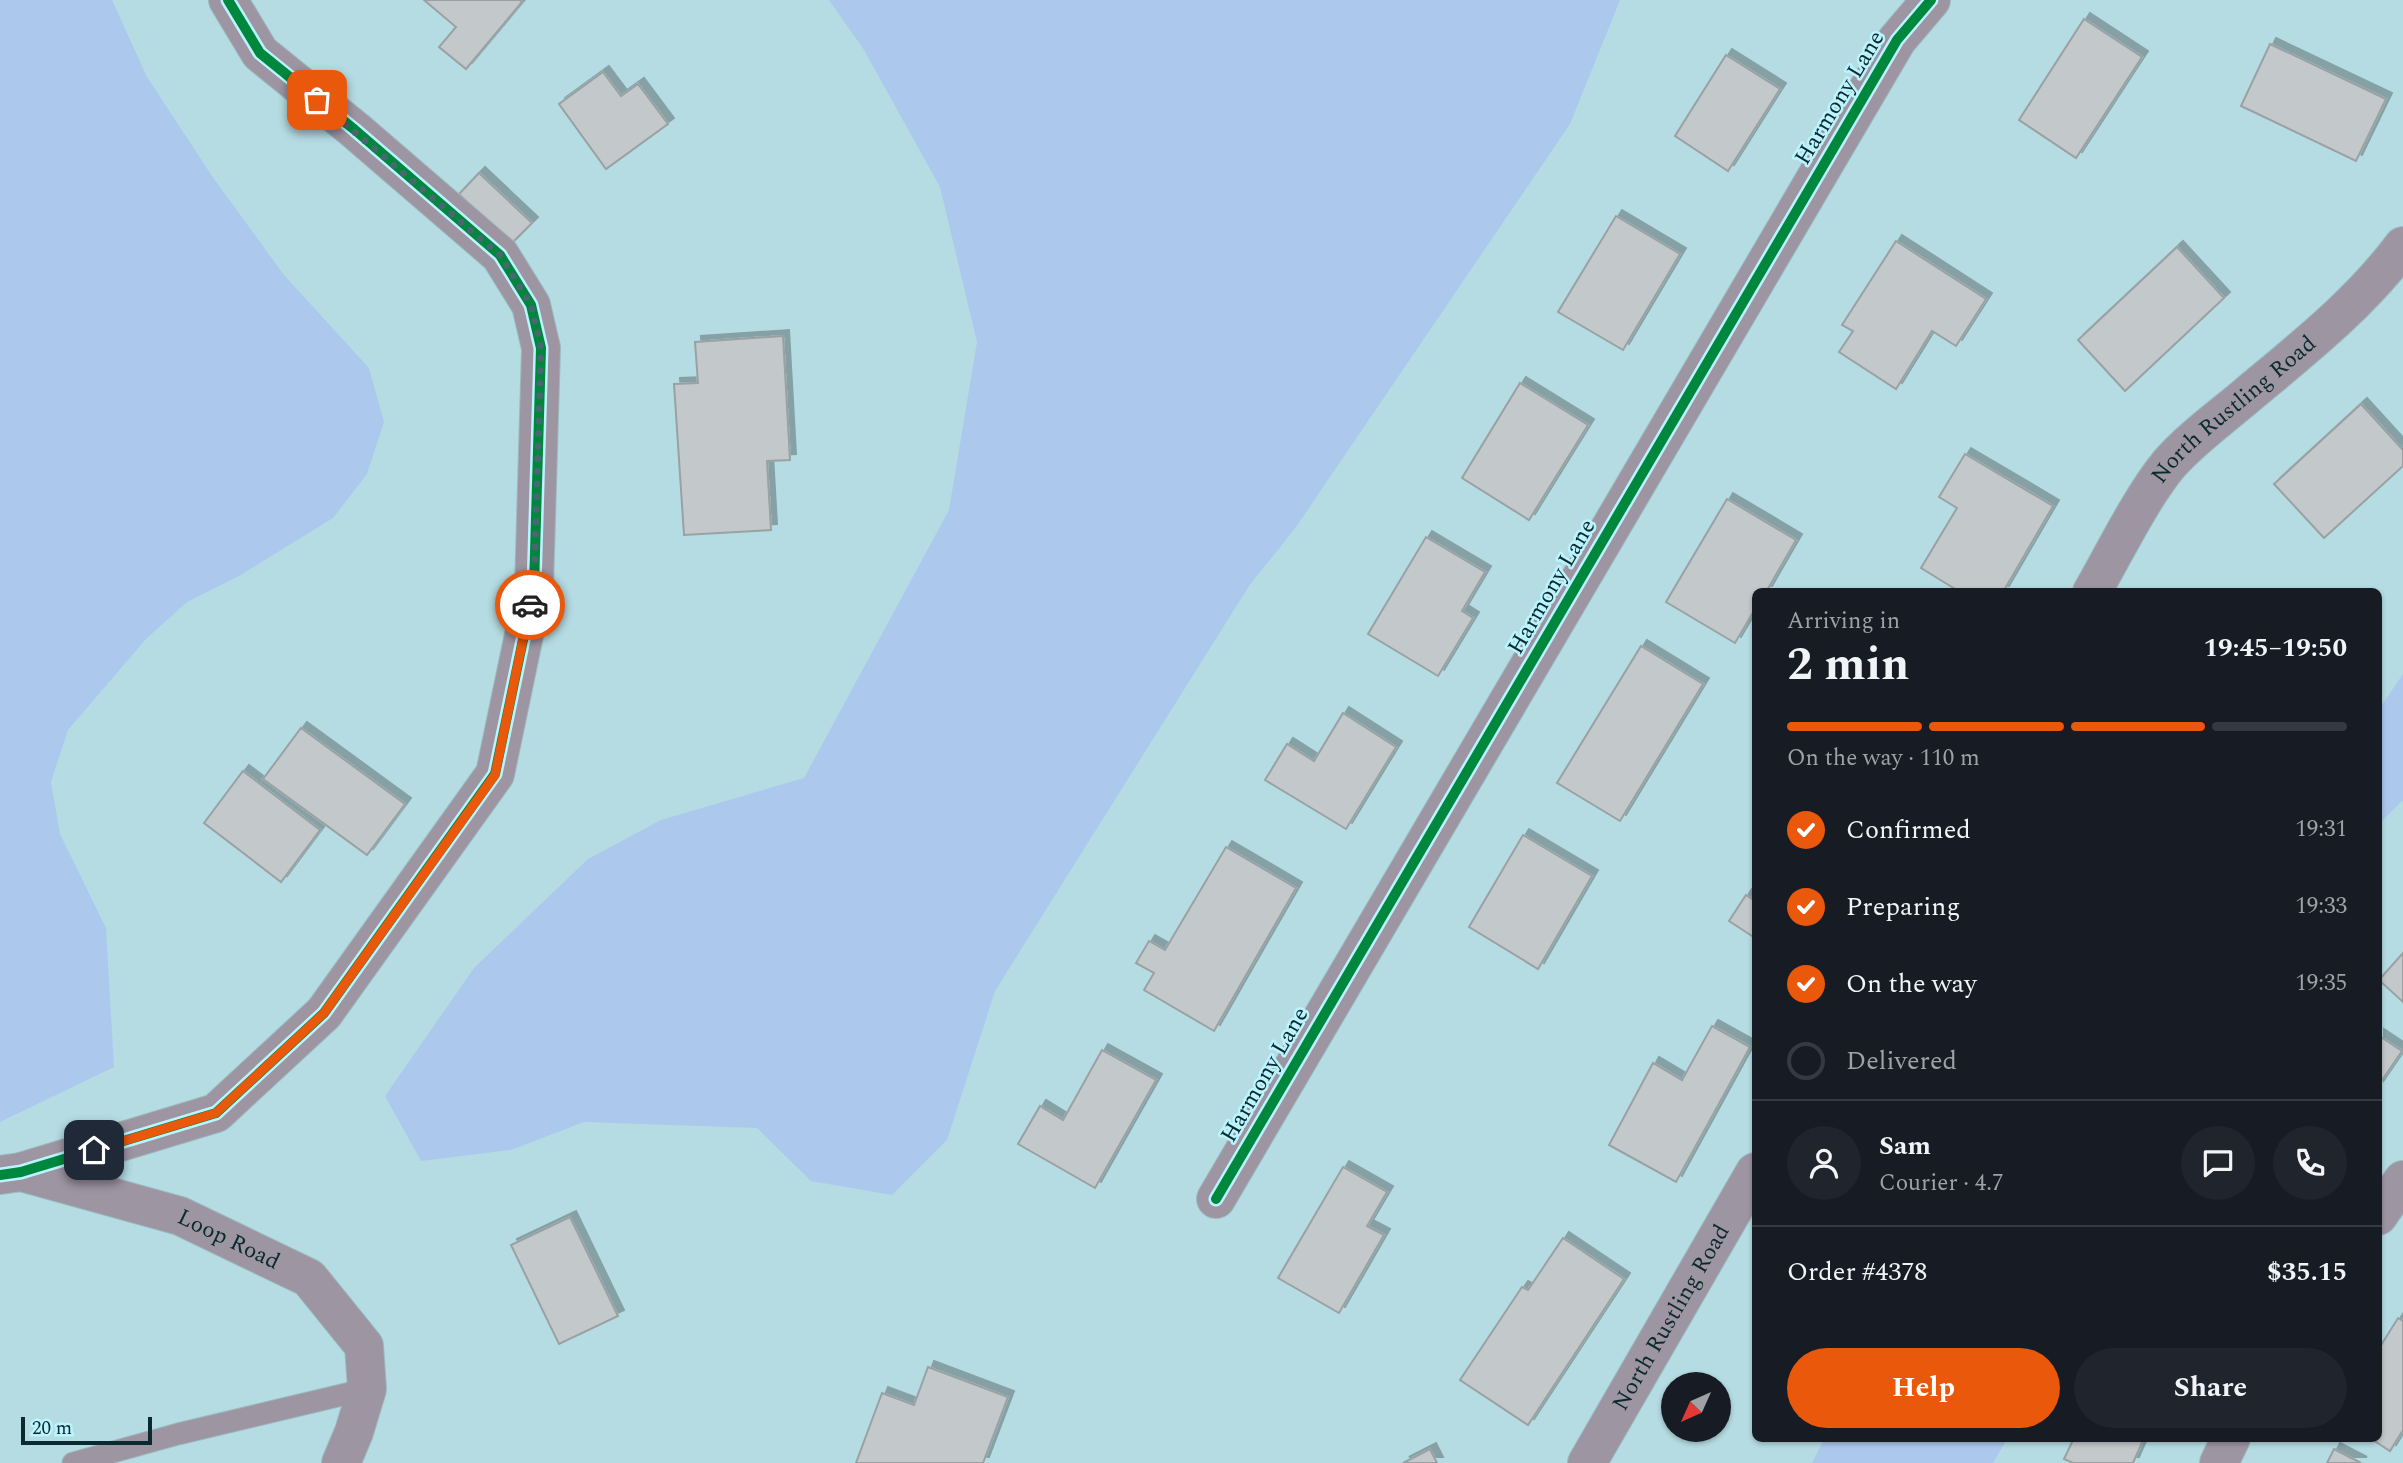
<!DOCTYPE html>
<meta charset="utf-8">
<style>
body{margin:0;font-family:Spectral,serif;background:#20242c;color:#f1f3f6;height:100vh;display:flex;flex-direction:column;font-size:26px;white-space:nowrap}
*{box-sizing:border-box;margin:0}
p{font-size:23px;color:#9ea1a6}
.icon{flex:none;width:38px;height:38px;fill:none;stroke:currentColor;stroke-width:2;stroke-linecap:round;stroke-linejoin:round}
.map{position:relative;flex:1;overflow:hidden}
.details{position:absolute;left:1752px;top:588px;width:630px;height:854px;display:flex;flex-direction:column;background:#171b24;border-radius:10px;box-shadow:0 2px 5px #0004}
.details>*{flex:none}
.needle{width:46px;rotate:225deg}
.fabs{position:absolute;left:1661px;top:1372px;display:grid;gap:14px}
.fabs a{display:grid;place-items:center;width:70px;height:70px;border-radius:50%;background:#171b24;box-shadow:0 2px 5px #0004;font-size:35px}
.scale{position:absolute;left:21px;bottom:18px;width:131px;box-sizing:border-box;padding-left:7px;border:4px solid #0b2a2f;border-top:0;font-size:19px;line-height:24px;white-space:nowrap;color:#0b2a2f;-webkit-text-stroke:5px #bbf4ff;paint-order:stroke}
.pin{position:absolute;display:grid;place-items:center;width:60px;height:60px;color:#fff;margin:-30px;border-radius:14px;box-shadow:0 4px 10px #0006}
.courier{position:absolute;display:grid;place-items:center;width:70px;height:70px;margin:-35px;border:5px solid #ea580c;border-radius:50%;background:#fff;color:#222;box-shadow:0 2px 9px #0007}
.head em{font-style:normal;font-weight:700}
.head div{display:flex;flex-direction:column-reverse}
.head{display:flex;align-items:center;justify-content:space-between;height:119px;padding:0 35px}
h1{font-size:46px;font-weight:700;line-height:52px}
.bar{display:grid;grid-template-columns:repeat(4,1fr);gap:10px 7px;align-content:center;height:84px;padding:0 35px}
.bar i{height:9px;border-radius:5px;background:#363941}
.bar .active{background:#ea580c}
.bar p{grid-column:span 4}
.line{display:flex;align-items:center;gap:18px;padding:0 35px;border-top:2px solid #363941}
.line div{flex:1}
.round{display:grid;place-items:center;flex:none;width:74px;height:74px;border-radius:37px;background:#20242c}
ol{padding:0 35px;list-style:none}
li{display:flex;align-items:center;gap:21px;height:77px}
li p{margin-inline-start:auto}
li .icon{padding:7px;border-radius:50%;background:#ea580c;color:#fff;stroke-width:4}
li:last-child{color:#9ea1a6}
li i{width:38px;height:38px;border:4px solid #363941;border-radius:50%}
.primary-button{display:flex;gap:14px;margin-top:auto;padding:14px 35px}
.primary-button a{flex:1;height:80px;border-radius:42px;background:#ea580c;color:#fff;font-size:28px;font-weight:700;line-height:80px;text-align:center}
.primary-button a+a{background:#20242c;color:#f1f3f6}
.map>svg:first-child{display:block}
.green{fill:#acc8ed}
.building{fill:#c3c9ca;stroke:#9aa1a2;stroke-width:2;filter:url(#shadow)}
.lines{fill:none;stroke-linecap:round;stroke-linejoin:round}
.lane-casing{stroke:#9ababf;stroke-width:23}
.street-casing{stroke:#9ababf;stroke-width:40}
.lane{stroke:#9e95a3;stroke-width:21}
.street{stroke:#9e95a3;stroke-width:38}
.cycleway-casing{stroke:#bbf4ff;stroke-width:15}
.cycleway{stroke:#00873e;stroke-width:10}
.done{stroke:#46686e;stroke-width:7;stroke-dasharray:0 12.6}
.route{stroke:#ea580c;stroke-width:9}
.labels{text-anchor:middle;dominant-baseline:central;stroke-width:5;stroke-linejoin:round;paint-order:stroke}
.street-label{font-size:23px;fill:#0b2a2f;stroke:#bbf4ff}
</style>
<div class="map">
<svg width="2403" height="1463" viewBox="0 0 2403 1463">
<defs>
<filter id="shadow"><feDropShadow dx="6" dy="-6" stdDeviation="0" flood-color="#0004"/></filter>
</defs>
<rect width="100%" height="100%" fill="#b5dce3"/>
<g class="green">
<polygon points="0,0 112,0 147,77 214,179 284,275 369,368 384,422 367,474 333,518 239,576 187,602 146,639 68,730 51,782 60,834 106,928 114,1067 0,1122"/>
<polygon points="829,0 1620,0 1570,124 1296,527 1249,586 995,991 947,1140 892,1195 811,1181 757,1128 584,1122 511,1150 421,1161 385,1096 474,968 588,859 661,820 804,778 949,510 977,342 940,187 864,50"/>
<polygon points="2403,674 2403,800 2378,825 2378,711"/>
<polygon points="1824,1439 1824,1438 2007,1439 1993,1463 1812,1463"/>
</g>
<g class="building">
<polygon points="424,0 520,0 522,2 466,69 439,47 456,27"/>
<polygon points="2084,19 2142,57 2076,158 2019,120"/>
<polygon points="2270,44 2386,99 2356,161 2241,106"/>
<polygon points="1726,55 1780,89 1728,171 1675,136"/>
<polygon points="603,72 621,96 638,84 668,124 606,169 559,104"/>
<polygon points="479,173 532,223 511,244 459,194"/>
<polygon points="1616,216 1680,254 1623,350 1558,312"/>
<polygon points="1896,241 1986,299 1956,346 1932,331 1896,389 1839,352 1853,331 1842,325"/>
<polygon points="2177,247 2224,298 2125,391 2078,340"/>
<polygon points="783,336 790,460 767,461 771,530 684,535 674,384 698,383 695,342"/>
<polygon points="1520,383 1588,425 1529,520 1462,478"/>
<polygon points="2361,404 2403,450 2403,466 2324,538 2274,484"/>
<polygon points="1965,454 2053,506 2003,592 1960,592 1921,568 1957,508 1939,497"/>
<polygon points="1727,499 1796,540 1766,592 1755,592 1755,609 1735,643 1666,602"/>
<polygon points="1426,537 1485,572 1462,611 1473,618 1438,676 1368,634"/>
<polygon points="1641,646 1703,684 1620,821 1557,783"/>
<polygon points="1343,713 1396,747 1346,829 1265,780 1287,744 1314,761"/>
<polygon points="301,728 405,804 367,855 263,779"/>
<polygon points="243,771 320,830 281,882 204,823"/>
<polygon points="1523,835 1592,876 1538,969 1469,927"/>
<polygon points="1226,847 1296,888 1214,1031 1144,990 1154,973 1136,963 1149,941 1165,950"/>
<polygon points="1746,895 1755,901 1755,938 1729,921"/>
<polygon points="2403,953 2403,1002 2379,980"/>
<polygon points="1712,1026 1750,1047 1676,1182 1609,1145 1653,1063 1682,1080"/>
<polygon points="2378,1035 2402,1051 2378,1086"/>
<polygon points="1102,1050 1156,1080 1095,1188 1018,1144 1040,1106 1063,1120"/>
<polygon points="1343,1167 1387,1192 1367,1226 1384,1235 1339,1313 1278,1278"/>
<polygon points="570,1217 618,1316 559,1344 511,1245"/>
<polygon points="1563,1238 1624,1279 1528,1425 1460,1380 1522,1287 1528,1290"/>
<polygon points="2398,1318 2403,1321 2403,1430 2390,1451 2370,1438 2378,1438 2378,1350"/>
<polygon points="928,1367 1008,1397 983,1463 856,1463 882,1393 914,1405"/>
<polygon points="2074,1438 2144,1438 2133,1463 2073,1463 2064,1459"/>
<polygon points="1430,1449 1437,1463 1403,1463"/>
<polygon points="2334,1449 2361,1463 2327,1463"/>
</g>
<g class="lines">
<g class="lane-casing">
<polyline id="lane" points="73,1463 178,1434 367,1389"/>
</g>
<g class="street-casing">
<g id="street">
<path id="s1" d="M2092,592C2115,552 2141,498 2169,464C2191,439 2220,418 2245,397C2301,350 2359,305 2403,246"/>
<path id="s2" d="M21,1172L180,1216L309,1278L364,1346L367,1389L354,1432L341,1463"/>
<polyline points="0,1175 21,1172 216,1113 324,1013 495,774 534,587 541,348 531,305 500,255 355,130 260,53 228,0"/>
<polyline points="1216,1199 1897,40 1931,0"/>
<polyline points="2378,1216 2403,1180"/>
<path id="s3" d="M1587,1463L1755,1172"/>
<polyline points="2219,1463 2231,1438"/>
</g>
</g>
<use href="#lane" class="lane"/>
<use href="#street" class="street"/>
<g class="cycleway-casing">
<g id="cycleway">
<polyline points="0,1175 21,1172 216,1113 324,1013 495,774 534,587 541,348 531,305 500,255 355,130 260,53 228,0"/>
<polyline points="1216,1199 1897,40 1931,0"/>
</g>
</g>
<use href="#cycleway" class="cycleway"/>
</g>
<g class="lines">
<polyline class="done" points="317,100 500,255 531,305 541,348 534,587 530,605"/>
<polyline class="route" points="94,1150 216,1113 324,1013 495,775 530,605"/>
</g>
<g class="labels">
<g class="street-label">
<text transform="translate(1840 98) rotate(-59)">Harmony Lane</text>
<text stroke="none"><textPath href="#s1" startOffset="234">North Rustling Road</textPath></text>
<text transform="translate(1552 587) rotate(-60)">Harmony Lane</text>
<text transform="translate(1265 1075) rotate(-60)">Harmony Lane</text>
<text stroke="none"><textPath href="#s2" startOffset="219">Loop Road</textPath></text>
<text stroke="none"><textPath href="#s3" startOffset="168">North Rustling Road</textPath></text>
</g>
</g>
</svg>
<div class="fabs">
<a><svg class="needle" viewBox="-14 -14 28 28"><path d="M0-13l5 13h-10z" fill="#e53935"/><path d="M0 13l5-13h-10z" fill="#9ea1a6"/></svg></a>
</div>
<div class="scale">20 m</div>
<div class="pin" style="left:317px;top:100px;background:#ea580c"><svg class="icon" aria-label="bag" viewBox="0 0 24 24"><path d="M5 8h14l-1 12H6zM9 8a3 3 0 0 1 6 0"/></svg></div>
<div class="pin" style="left:94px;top:1150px;background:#1f2937"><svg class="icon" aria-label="home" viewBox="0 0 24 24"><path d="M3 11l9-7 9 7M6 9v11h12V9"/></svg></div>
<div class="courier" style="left:530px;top:605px"><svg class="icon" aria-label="car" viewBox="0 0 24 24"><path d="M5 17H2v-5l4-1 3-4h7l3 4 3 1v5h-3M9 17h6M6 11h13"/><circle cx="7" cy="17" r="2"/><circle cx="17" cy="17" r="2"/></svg></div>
<section class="details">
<div class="head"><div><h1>2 min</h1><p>Arriving in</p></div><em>19:45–19:50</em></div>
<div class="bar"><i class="active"></i><i class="active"></i><i class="active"></i><i></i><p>On the way · 110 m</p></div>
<ol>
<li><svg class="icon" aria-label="check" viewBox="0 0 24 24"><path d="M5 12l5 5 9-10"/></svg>Confirmed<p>19:31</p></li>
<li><svg class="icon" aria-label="check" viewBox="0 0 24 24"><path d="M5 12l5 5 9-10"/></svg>Preparing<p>19:33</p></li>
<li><svg class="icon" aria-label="check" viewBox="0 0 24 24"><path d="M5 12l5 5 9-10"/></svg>On the way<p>19:35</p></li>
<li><i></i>Delivered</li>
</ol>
<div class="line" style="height:126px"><a class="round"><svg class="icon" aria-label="person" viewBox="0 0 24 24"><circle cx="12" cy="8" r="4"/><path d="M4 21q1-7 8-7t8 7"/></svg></a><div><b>Sam</b><p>Courier · 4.7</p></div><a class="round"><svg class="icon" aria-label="chat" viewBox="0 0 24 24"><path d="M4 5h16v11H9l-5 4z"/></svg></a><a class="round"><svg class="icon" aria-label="phone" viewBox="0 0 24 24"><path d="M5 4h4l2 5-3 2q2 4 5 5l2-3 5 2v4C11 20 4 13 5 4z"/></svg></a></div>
<div class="line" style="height:91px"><div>Order #4378</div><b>$35.15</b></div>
<div class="primary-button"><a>Help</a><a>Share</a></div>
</section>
</div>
